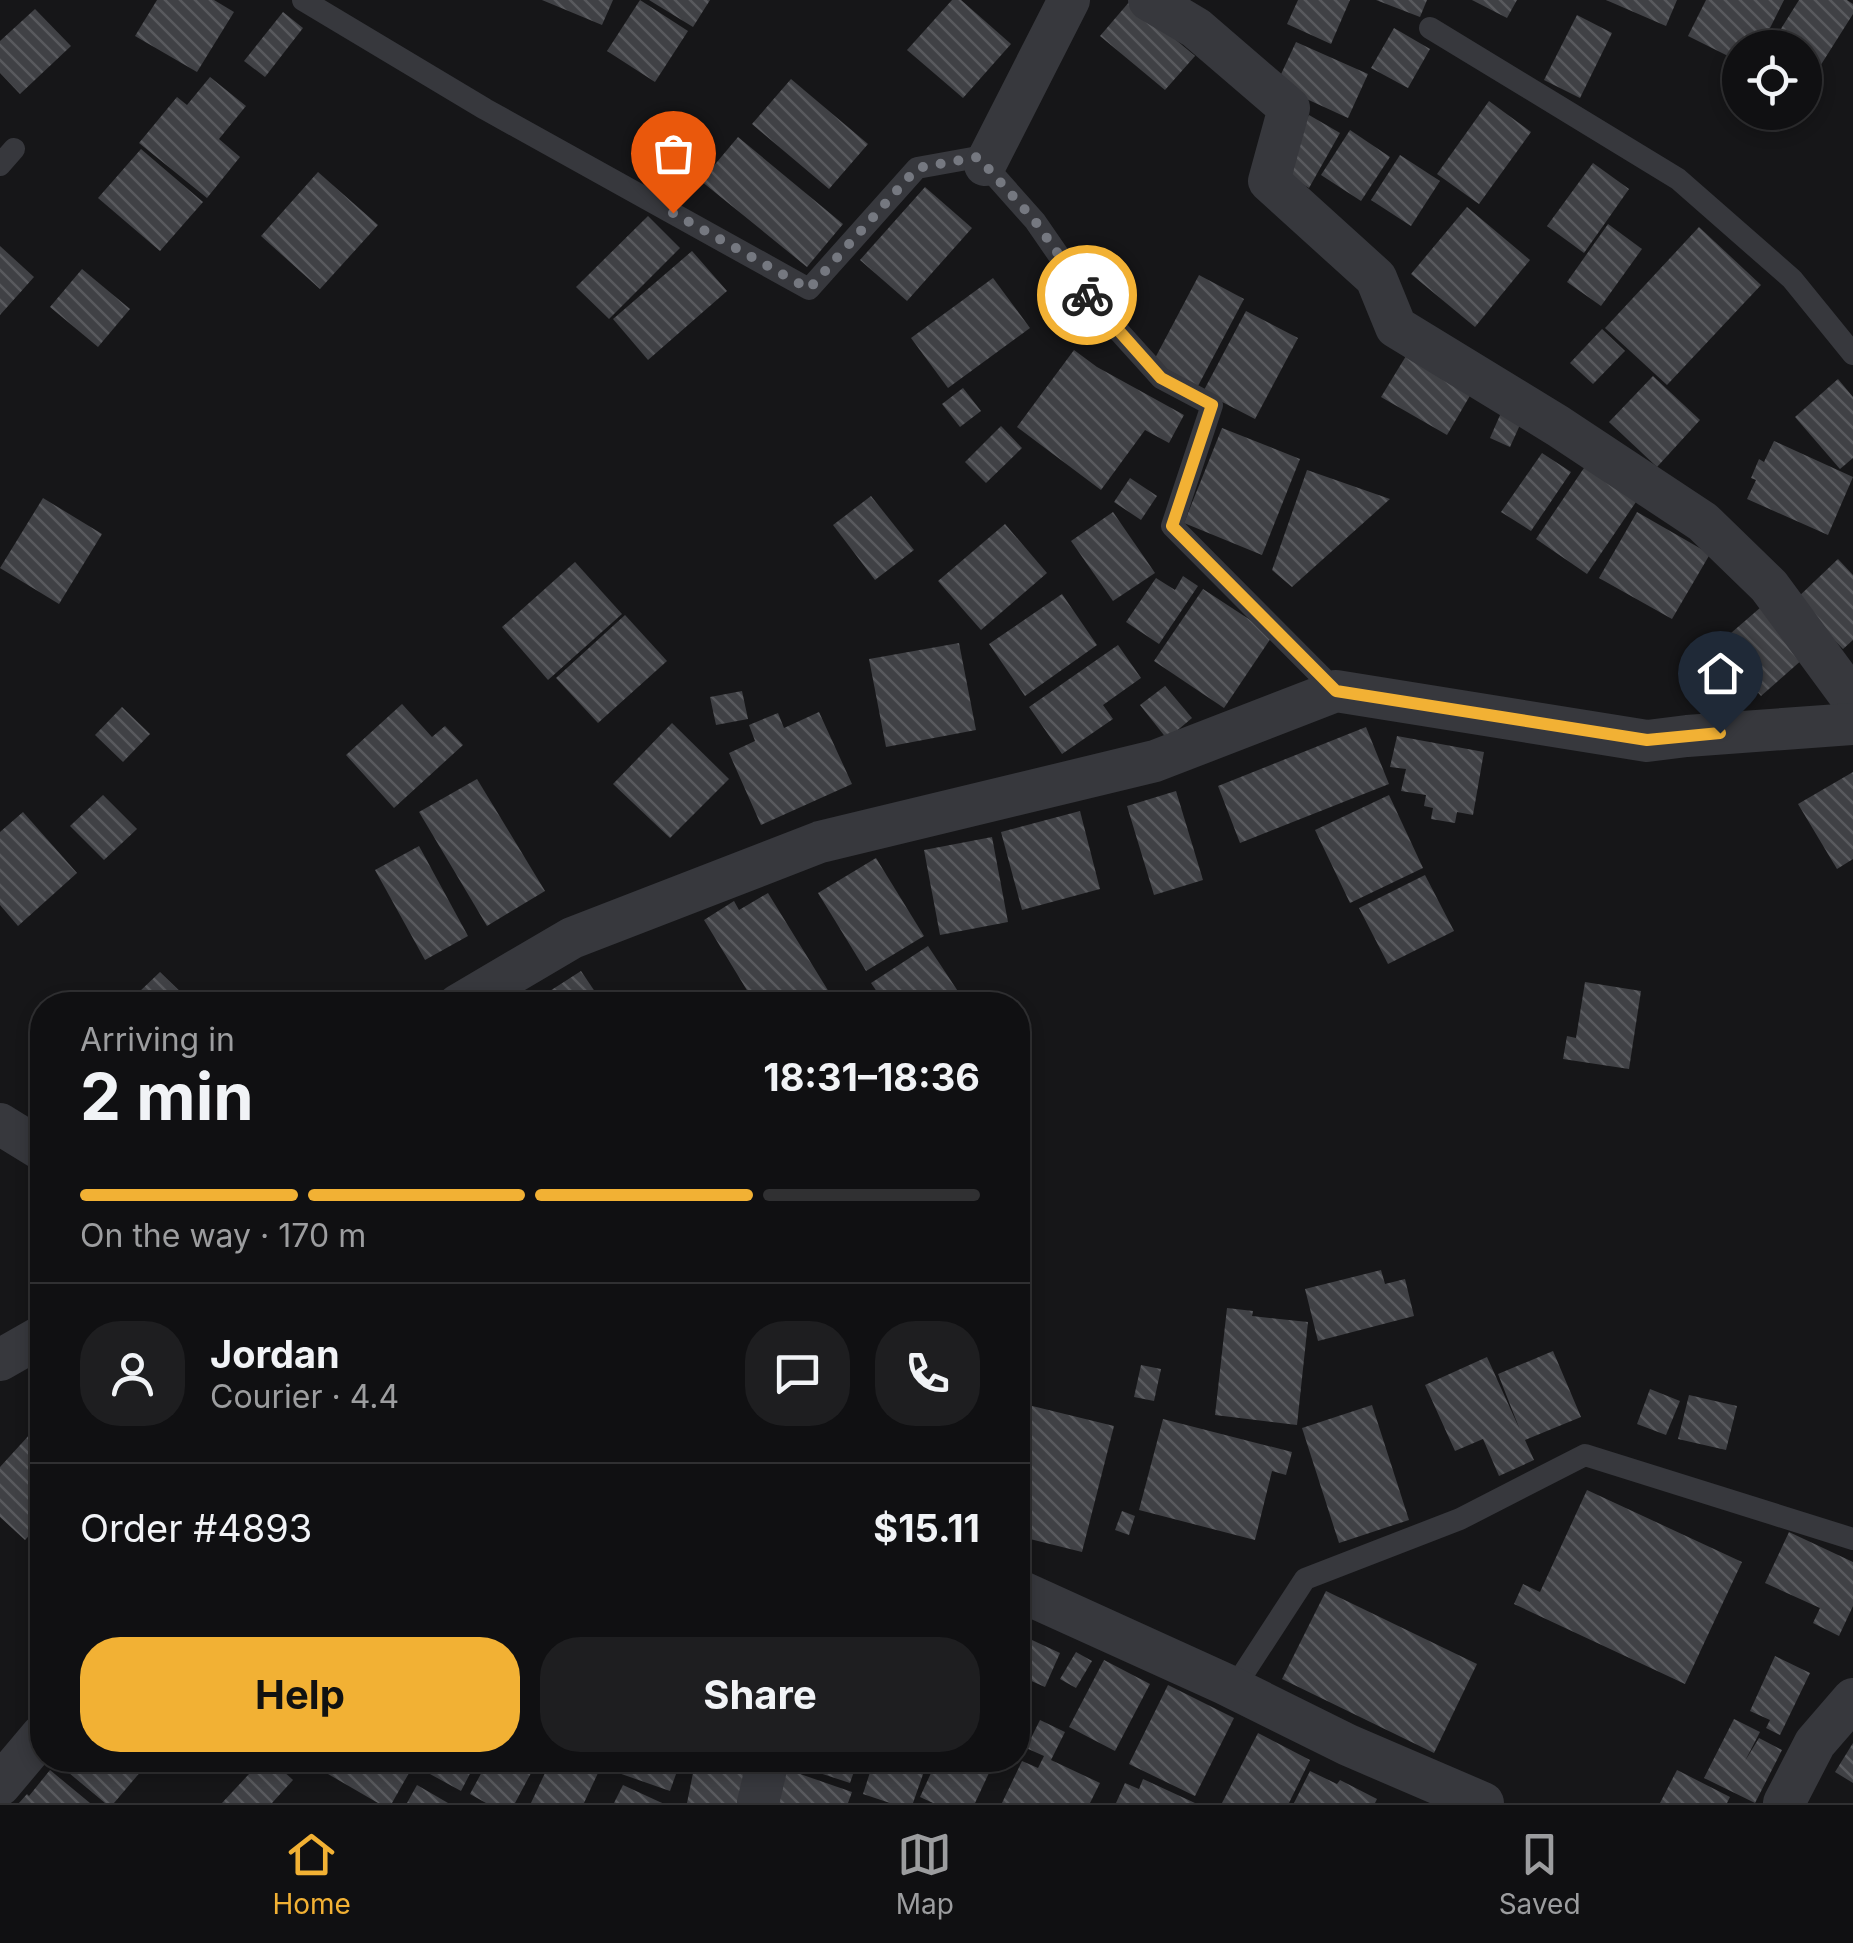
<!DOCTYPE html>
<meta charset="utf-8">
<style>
body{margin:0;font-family:Inter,sans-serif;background:#1e1e20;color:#f1f3f6;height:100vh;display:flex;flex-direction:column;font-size:38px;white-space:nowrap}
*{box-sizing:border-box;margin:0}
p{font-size:32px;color:#9c9d9f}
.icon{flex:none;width:55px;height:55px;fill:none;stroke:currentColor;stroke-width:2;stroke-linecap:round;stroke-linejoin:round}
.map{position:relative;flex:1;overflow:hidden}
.drawer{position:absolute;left:30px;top:992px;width:1000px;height:780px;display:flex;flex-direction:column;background:#101012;border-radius:40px;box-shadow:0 5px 15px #0003,0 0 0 2px #303032}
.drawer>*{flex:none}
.tools{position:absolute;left:1722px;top:30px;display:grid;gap:20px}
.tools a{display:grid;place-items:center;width:100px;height:100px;border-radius:50%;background:#101012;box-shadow:0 5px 15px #0003,0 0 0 2px #303032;font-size:50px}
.pin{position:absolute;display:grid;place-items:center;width:85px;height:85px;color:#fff;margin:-102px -42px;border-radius:50% 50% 50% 0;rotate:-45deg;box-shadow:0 0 10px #0007}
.pin .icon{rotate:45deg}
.courier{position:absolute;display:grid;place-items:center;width:100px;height:100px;margin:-50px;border:8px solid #f2b134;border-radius:50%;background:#fff;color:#222;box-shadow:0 2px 12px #0007}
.overview em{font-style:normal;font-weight:700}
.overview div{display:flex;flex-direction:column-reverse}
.overview{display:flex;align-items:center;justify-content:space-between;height:170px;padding:0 50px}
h1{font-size:65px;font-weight:700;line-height:75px}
.bar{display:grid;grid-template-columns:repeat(4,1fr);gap:15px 10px;align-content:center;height:120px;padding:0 50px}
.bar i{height:12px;border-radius:8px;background:#303032}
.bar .on{background:#f2b134}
.bar p{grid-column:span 4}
.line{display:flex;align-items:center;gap:25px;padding:0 50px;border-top:2px solid #303032}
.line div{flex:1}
.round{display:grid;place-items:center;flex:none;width:105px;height:105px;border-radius:40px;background:#1e1e20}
.primary-button{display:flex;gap:20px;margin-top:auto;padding:20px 50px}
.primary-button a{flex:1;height:115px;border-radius:40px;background:#f2b134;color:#111;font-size:40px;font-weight:700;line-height:115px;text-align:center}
.primary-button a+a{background:#1e1e20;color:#f1f3f6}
.tabs{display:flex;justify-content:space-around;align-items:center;height:140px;border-top:2px solid #303032;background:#101012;font-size:28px;color:#9c9d9f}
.tabs a{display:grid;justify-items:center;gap:5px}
.tabs .on{color:#f2b134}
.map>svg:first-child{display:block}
.building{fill:url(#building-back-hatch)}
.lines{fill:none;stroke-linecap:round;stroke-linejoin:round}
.lane{stroke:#37383d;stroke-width:22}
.street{stroke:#37383d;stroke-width:42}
.done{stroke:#757880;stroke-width:10;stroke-dasharray:0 18}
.route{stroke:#f2b134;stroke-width:12}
</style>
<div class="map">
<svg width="1853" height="1803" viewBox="0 0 1853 1803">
<defs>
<pattern id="building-back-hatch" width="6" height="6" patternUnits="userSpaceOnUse" patternTransform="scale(2.5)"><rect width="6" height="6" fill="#404145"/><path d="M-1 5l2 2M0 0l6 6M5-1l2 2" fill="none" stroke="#595a5e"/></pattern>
</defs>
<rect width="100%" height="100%" fill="#161618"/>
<g class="building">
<polygon points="157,0 214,0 234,12 197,72 135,36"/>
<polygon points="542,0 613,0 602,25"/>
<polygon points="640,0 688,31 655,82 607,51"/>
<polygon points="649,0 710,0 693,27"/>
<polygon points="952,0 961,0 1011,44 963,98 907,50"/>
<polygon points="1298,0 1350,0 1331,44 1287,24"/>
<polygon points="1376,0 1427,0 1420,17"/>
<polygon points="1472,0 1517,0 1507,18"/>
<polygon points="1606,0 1677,0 1666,26"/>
<polygon points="1706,0 1784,0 1760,48 1740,48 1740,62 1688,36"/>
<polygon points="1799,0 1847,0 1853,4 1853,14 1805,90 1805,48 1769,48"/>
<polygon points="1130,1 1195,56 1165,90 1100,36"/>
<polygon points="35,9 71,46 20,94 0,73 0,41"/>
<polygon points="283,12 303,28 265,77 244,61"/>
<polygon points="1577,15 1612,33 1580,98 1544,80"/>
<polygon points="1394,28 1430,49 1408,88 1371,68"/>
<polygon points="1296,42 1368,74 1348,118 1276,85"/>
<polygon points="210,77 246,106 219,139 240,157 207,198 139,143 177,97 187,105"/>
<polygon points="791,79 868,144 829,189 752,124"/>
<polygon points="1489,101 1531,132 1479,204 1437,174"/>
<polygon points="1309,115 1340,133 1309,188 1278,170"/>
<polygon points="1350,130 1390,157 1361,201 1321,175"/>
<polygon points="738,137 843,224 807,267 701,181"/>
<polygon points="141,149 203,202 160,251 98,198"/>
<polygon points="1400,155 1440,181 1411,226 1371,200"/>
<polygon points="1593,163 1629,189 1584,253 1547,226"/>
<polygon points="318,172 378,225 320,289 261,236"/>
<polygon points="925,187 972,228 907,301 860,260"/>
<polygon points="1467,207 1530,260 1475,327 1411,274"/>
<polygon points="648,216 680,248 609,319 576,287"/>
<polygon points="1608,224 1642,249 1601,306 1567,282"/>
<polygon points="1699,227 1761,285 1667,385 1605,328"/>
<polygon points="0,246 34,277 0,315"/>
<polygon points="692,251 727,291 648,360 613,319"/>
<polygon points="82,269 130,309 98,347 50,307"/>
<polygon points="1199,275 1244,299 1198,386 1153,362"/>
<polygon points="993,278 1030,328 948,388 911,338"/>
<polygon points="1246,311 1298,338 1255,419 1203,392"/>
<polygon points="1602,329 1625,351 1593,384 1570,363"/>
<polygon points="1074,350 1097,367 1184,415 1169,443 1145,430 1101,490 1017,427"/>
<polygon points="1406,356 1471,394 1447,435 1381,397"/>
<polygon points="1653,376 1700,420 1657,467 1609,422"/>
<polygon points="1838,379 1853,397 1853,458 1840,469 1795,417"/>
<polygon points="963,388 981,411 960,427 942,404"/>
<polygon points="1504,406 1524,416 1510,447 1490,438"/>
<polygon points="1001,426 1022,448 986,483 965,462"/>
<polygon points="1222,428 1300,459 1262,555 1184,523"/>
<polygon points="1774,441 1853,477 1828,535 1747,499 1756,480 1751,478 1759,459 1764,462"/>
<polygon points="1542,453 1571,472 1531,531 1501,512"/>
<polygon points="1586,465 1638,499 1587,574 1536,539"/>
<polygon points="1307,470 1390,499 1292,587 1272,570"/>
<polygon points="1130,478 1157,496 1141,520 1114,502"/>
<polygon points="871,496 914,550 875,580 833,525"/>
<polygon points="43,498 102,534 59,604 0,568"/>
<polygon points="1113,512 1155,573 1113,601 1071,541"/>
<polygon points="1637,512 1710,554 1672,619 1599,578"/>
<polygon points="1005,524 1047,573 981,630 938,581"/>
<polygon points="1838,559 1853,575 1853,640 1843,649 1795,600"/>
<polygon points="575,562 622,614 548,680 502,627"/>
<polygon points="1183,576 1198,586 1159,644 1126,622 1156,578 1175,590"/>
<polygon points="1203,589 1273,635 1224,708 1154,661"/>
<polygon points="1062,594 1097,645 1025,696 989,644"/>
<polygon points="1768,601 1812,651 1761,696 1716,646"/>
<polygon points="625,615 667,661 598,723 556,678"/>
<polygon points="959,643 976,730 886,747 869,659"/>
<polygon points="1118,645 1141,678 1103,705 1113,719 1062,754 1029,707"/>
<polygon points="1165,686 1192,718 1167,739 1140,705"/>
<polygon points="742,691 748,719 716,725 710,697"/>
<polygon points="402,704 432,737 445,726 463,745 394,808 346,755"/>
<polygon points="122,707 150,734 123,762 95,735"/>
<polygon points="819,712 852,784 761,825 729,753 755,741 749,725 778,713 784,728"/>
<polygon points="672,723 729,779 670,838 613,784"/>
<polygon points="1366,727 1389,784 1240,843 1218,786"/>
<polygon points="1397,736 1484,752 1473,815 1457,812 1455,823 1431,819 1433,808 1424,806 1426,795 1401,791 1406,769 1390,767"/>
<polygon points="1853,772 1853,859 1837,869 1798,804"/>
<polygon points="477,779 545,891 487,926 419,812"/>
<polygon points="1176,791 1203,880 1154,895 1127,806"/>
<polygon points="103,795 137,829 104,860 70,826"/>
<polygon points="1389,795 1423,868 1350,903 1315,830"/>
<polygon points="1080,811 1100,889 1022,910 1001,832"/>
<polygon points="23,812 77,873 18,926 0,905 0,832"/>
<polygon points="992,837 1008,922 940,935 924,850"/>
<polygon points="419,846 468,936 425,960 375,870"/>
<polygon points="876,858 924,936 866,971 818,893"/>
<polygon points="1425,875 1454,931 1388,964 1359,908"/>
<polygon points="768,893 837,1005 756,1005 704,920 734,901 739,910"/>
<polygon points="928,946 967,1005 886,1005 871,983"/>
<polygon points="581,971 604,1005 528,1005"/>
<polygon points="160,972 190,1001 186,1005 150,1005 138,993"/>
<polygon points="1585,982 1641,991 1629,1069 1563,1059 1567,1036 1576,1038"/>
<polygon points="1381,1270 1385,1284 1405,1279 1414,1316 1318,1341 1305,1289"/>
<polygon points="1227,1308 1253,1311 1252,1316 1308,1322 1297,1425 1215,1415"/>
<polygon points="1553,1351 1581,1417 1525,1440 1534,1460 1499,1476 1483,1439 1455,1451 1425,1385 1487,1357 1520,1430 1498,1374"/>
<polygon points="1141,1365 1161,1369 1154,1401 1134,1397"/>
<polygon points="1650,1389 1680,1401 1666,1435 1637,1424"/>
<polygon points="1689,1395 1737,1406 1726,1450 1678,1439"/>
<polygon points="1020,1403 1114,1426 1082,1552 1018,1536 1018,1413"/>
<polygon points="1372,1405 1409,1520 1339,1543 1302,1428"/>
<polygon points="1163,1419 1292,1452 1286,1475 1272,1471 1255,1540 1139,1510"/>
<polygon points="42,1421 42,1522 25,1540 0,1517 0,1467"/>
<polygon points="1587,1490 1742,1562 1685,1684 1514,1604 1523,1584 1540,1592"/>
<polygon points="1122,1511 1135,1516 1129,1535 1115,1530"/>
<polygon points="1789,1532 1853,1562 1853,1606 1839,1636 1813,1623 1820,1608 1765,1583"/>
<polygon points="1326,1591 1477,1664 1434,1753 1282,1679"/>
<polygon points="1032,1640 1060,1653 1045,1687 1018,1675"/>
<polygon points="1076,1652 1092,1661 1076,1688 1060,1679"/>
<polygon points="1775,1656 1810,1673 1780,1735 1766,1728 1770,1720 1750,1711"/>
<polygon points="1104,1660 1150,1684 1115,1751 1069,1727"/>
<polygon points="1018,1678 1032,1684 1018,1721"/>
<polygon points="1168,1685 1234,1718 1195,1796 1129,1764"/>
<polygon points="1734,1719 1760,1732 1745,1761 1759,1738 1782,1750 1755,1803 1704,1778"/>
<polygon points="1040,1720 1065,1732 1051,1760 1100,1783 1090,1803 1002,1803 1022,1761 1038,1768 1044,1756 1026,1748"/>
<polygon points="1258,1733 1310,1760 1289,1803 1222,1803"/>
<polygon points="1853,1743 1853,1783 1835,1772"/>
<polygon points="70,1760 76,1760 87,1770 95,1760 131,1760 142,1770 114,1803 105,1803 63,1768"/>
<polygon points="262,1760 271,1760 293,1780 272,1803 222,1803"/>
<polygon points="336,1760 386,1760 409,1773 392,1803 378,1803 328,1774"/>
<polygon points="423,1760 538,1760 515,1803 486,1803 470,1794 484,1768 475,1764 461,1791 419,1768"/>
<polygon points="551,1760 571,1760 598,1773 584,1803 531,1803"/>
<polygon points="613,1760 681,1760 670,1791 610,1770"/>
<polygon points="707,1760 749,1760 750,1803 687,1803 694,1768 705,1770"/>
<polygon points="780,1760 858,1760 850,1783"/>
<polygon points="874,1760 928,1760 913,1803 890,1803 863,1794"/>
<polygon points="937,1760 995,1760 975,1803 933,1803 920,1797"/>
<polygon points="780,1767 852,1792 848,1803 767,1803"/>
<polygon points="50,1770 90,1803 19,1803 27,1794 29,1796"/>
<polygon points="1677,1770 1730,1797 1727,1803 1660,1803"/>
<polygon points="1310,1771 1337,1784 1340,1780 1377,1799 1375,1803 1294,1803"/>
<polygon points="1143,1779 1195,1803 1116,1803 1125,1783 1139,1789"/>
<polygon points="417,1785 448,1803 407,1803"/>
<polygon points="623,1785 662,1803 614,1803"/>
</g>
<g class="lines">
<g class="lane">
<polyline points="303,0 485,109 809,289 917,168 978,157 1035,221 1086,295 1161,378 1212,405 1172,526 1336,691"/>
<polyline points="1430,28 1678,179 1792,279 1853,354"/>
<polyline points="0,165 14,149"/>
<polyline points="1234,1688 1305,1579 1460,1519 1585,1455 1853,1539"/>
</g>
<g class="street">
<polyline points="1149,0 1196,28 1289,108 1269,181 1376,278 1396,327 1558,426 1703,522 1769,586 1853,700"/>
<polyline points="985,165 1069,0"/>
<polyline points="458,1005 572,938 820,842 1155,761 1336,691 1647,741 1687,736 1853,724"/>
<polyline points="0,1124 42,1150"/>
<polyline points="0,1360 42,1336"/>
<polyline points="1018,1590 1225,1684 1348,1745 1483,1803"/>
<polyline points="0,1785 42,1735"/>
<polyline points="758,1803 768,1760"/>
<polyline points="1784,1803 1815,1743 1853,1699"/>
</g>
</g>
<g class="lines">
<polyline class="done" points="673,213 809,289 917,168 978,157 1035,221 1087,295"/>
<polyline class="route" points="1087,295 1161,378 1212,405 1172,526 1336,691 1647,740 1720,733"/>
</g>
</svg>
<div class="tools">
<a><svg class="icon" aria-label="locate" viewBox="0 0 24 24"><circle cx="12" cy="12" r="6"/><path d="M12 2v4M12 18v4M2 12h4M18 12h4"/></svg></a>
</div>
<div class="pin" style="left:673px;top:213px;background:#ea580c"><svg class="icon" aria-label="bag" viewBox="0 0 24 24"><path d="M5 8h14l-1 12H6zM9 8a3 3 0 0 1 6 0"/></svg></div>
<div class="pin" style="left:1720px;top:733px;background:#1f2937"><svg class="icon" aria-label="home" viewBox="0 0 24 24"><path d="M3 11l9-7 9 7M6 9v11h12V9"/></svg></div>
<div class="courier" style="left:1087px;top:295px"><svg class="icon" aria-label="bike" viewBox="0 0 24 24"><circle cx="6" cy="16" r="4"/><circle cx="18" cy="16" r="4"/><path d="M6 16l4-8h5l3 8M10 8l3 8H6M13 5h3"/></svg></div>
<section class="drawer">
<div class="overview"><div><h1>2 min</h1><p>Arriving in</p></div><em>18:31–18:36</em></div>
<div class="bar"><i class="on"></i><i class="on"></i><i class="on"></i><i></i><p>On the way · 170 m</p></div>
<div class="line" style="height:180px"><a class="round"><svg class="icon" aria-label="person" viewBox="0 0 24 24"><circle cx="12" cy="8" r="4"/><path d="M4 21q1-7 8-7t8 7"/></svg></a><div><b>Jordan</b><p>Courier · 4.4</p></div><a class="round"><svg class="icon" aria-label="chat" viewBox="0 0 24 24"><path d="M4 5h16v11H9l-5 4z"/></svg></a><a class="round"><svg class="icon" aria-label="phone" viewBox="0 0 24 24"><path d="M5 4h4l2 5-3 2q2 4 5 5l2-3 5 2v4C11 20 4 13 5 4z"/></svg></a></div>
<div class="line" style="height:130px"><div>Order #4893</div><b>$15.11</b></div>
<div class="primary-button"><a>Help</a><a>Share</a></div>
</section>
</div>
<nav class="tabs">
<a class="on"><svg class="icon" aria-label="home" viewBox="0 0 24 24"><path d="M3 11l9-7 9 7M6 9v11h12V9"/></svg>Home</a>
<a><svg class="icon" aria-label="map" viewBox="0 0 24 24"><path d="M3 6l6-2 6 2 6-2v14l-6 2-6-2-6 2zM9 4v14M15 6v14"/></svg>Map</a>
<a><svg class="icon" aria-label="saved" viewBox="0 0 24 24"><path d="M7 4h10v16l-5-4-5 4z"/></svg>Saved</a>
</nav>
